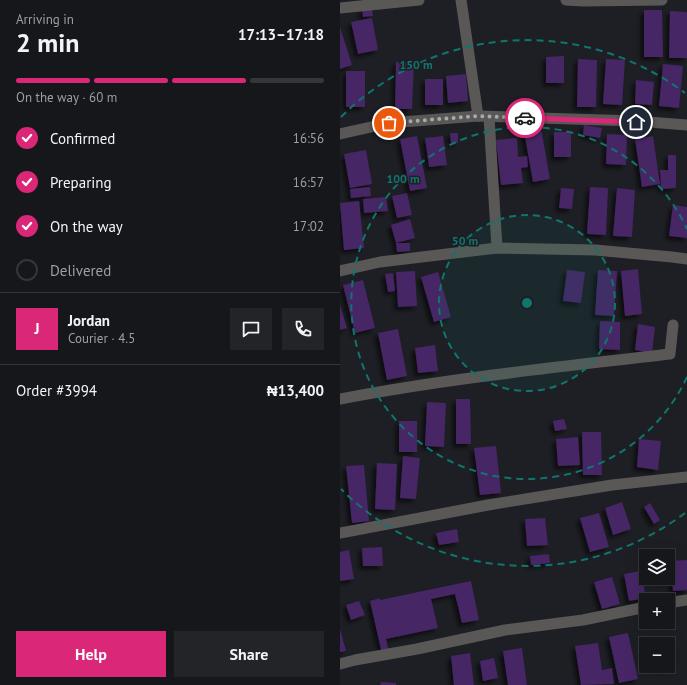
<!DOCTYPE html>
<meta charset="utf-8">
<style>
body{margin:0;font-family:"PT Sans",sans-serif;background:#232428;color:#f1f3f6;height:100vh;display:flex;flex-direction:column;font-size:15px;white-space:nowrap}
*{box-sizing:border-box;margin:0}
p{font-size:13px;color:#9e9fa3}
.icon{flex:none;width:22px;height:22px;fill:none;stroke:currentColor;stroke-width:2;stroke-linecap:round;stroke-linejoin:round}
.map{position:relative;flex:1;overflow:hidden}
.details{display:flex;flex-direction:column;background:#16171b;width:340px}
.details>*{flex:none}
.buttons{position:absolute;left:299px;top:549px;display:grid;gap:8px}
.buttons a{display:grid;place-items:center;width:36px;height:36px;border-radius:0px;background:#16171b;box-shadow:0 4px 16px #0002,0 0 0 1px #35363a;font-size:20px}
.pin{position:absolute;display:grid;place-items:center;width:34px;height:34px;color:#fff;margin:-17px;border:2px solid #fff;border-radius:50%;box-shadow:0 1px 4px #0007}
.courier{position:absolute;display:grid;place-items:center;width:40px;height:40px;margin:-20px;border:3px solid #db2777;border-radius:50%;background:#fff;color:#222;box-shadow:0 1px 5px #0007}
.headline em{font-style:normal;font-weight:800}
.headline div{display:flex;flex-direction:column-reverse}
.headline{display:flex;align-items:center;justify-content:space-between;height:68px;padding:0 16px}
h1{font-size:26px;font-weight:800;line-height:30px}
.bar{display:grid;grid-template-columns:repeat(4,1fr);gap:6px 4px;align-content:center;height:48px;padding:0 16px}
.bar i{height:5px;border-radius:3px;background:#35363a}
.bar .active{background:#db2777}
.bar p{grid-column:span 4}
.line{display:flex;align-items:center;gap:10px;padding:0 16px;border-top:1px solid #35363a}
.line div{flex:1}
.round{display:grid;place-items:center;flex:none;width:42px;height:42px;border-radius:0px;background:#232428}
ol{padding:0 16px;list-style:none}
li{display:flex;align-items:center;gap:12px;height:44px}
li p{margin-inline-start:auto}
li .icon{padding:4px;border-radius:50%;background:#db2777;color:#fff;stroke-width:4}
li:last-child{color:#9e9fa3}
li i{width:22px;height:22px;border:2px solid #35363a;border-radius:50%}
.primary-button{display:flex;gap:8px;margin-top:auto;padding:8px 16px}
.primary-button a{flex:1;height:46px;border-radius:0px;background:#db2777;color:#fff;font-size:16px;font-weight:800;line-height:46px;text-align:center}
.primary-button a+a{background:#232428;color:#f1f3f6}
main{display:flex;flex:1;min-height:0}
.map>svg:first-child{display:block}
.building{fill:#462566;filter:url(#shadow)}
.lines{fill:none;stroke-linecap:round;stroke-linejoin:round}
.street{stroke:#5a5856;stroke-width:11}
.done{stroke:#a8a9ad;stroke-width:4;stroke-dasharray:0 7.2}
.route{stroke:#db2777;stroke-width:5}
.ring{fill:none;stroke:#0f766e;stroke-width:2;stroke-dasharray:7 5}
.centre{fill:#0f766e;stroke:#1e1f24;stroke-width:2}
.ring-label{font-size:12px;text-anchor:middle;font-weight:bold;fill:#0f766e;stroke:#1e1f24;stroke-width:3;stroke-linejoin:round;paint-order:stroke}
</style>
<main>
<section class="details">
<div class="headline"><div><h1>2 min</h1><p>Arriving in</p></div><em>17:13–17:18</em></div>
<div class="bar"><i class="active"></i><i class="active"></i><i class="active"></i><i></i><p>On the way · 60 m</p></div>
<ol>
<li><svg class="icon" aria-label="check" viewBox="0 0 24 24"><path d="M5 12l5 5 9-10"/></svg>Confirmed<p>16:56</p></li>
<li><svg class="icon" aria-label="check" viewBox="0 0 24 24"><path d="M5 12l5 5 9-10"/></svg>Preparing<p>16:57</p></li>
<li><svg class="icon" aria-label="check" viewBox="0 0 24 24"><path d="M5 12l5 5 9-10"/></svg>On the way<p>17:02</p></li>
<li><i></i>Delivered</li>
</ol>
<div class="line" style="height:72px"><b class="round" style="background:#db2777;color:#fff">J</b><div><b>Jordan</b><p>Courier · 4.5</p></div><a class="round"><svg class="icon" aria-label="chat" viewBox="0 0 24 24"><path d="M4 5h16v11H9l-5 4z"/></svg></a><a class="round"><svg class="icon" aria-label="phone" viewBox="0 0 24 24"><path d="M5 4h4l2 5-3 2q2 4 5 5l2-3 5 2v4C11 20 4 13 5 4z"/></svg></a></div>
<div class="line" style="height:52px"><div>Order #3994</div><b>₦13,400</b></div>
<div class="primary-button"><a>Help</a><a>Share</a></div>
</section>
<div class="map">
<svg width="347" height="685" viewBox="0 0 347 685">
<defs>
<filter id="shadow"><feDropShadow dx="-3.5" dy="3.5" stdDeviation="2" flood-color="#0009"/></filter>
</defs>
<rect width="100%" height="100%" fill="#1e1f24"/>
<g class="building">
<polygon points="32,8 33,16 23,17 22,9"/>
<polygon points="304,10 322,10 323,57 304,57"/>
<polygon points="330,11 347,12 347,58 329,58"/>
<polygon points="32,18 38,50 18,54 11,22"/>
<polygon points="0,27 12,65 0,69"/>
<polygon points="224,56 224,83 206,83 206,57"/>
<polygon points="238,59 257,60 256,107 237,107"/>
<polygon points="266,59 285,60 282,105 263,104"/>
<polygon points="56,62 74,62 72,109 55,109"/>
<polygon points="323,64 343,66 339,108 319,106"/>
<rect x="6" y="71" width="19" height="36"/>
<polygon points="126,74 128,101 108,103 106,76"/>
<rect x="85" y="79" width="18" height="26"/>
<polygon points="296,80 314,82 312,105 295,104"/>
<polygon points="244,125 262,128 260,138 243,135"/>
<polygon points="201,128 210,179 193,182 184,131"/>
<rect x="214" y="132" width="17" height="25"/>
<polygon points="110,133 118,133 118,143 111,143"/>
<polygon points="267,134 287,135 286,165 266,164"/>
<polygon points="77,136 87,188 70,191 60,139"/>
<polygon points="103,136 107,165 89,167 85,138"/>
<polygon points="313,136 320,184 302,187 295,139"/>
<polygon points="177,138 178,157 187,156 188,167 181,168 183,183 161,185 156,140"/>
<polygon points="26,150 32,184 10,188 4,154"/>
<polygon points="328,155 336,155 336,188 321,189 320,170 328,170"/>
<polygon points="30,187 31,196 11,198 10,189"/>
<polygon points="250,187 268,188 266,235 247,234"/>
<polygon points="221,188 234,189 232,209 219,208"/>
<polygon points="277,188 295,190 292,237 273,236"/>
<polygon points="67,193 72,215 57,218 52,196"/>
<polygon points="46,197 48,211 24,213 23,199"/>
<polygon points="19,201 24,248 4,250 0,203"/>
<polygon points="333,205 347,207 347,238 329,236"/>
<polygon points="70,219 75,238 56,243 51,225"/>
<polygon points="56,243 70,243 70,251 57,252"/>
<polygon points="298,269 302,314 285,316 281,271"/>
<polygon points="227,270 245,272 241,303 223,301"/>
<polygon points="258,270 277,271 274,316 255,315"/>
<polygon points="75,271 77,306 58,307 56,272"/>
<polygon points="98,272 111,317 94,322 81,277"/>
<polygon points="53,273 55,291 48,292 45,274"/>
<polygon points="23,280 35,328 15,333 3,285"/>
<polygon points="0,305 7,328 0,330"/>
<polygon points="260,321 280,322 280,350 259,349"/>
<polygon points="298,324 315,327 312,353 295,350"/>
<polygon points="58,329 67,376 47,380 38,333"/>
<polygon points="95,345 98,371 78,373 75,348"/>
<polygon points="116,399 130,399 131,444 116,444"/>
<polygon points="87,402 106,403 104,447 85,446"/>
<polygon points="224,419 227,429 215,431 213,421"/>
<rect x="59" y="421" width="18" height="31"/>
<polygon points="242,432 261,432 262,475 243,475"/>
<polygon points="238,437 240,465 218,466 216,439"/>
<polygon points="299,439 321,441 318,470 297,467"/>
<polygon points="156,446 161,493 140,495 134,448"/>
<polygon points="63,456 80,458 76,499 60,498"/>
<polygon points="37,463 57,464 55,510 35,509"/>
<polygon points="24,465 29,521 12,523 6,466"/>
<polygon points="282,502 291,529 273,535 265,508"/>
<polygon points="310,503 320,520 314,524 304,507"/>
<polygon points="259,513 269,547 250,552 240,518"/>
<polygon points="205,518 208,545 187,546 185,519"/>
<polygon points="117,529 119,542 99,545 96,533"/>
<polygon points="42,547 43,566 23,566 22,548"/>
<polygon points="9,550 14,579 0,581 0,552"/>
<polygon points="209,554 210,563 191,565 190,556"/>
<polygon points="347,560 347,590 333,591 330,561"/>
<polygon points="301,571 306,598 289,601 284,574"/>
<polygon points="272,577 280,604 262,609 254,582"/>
<polygon points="131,581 139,620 122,623 115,594 91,599 98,628 46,639 49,652 42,654 30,601 40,598 40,600"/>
<polygon points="19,601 25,615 11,620 6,605"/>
<polygon points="0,629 6,651 0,652"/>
<polygon points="288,633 298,679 279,683 269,637"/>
<polygon points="258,643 262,670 272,668 274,684 241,685 235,646"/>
<polygon points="182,648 187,685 168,685 163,651"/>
<polygon points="130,653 134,685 114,685 111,656"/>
<polygon points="154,658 158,678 143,681 140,661"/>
<polygon points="41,682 56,683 56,685 40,685"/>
</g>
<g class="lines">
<g class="street">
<polyline points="121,0 138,116"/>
<polyline points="226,0 243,1 322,0"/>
<polyline points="0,8 79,0"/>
<polyline points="149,117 157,248"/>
<polyline points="0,134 49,123 138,116 296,121 347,125"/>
<polyline points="0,271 40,262 157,248 255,250 332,257 347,259"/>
<path d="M0,399C109,378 220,367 330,354L333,325"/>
<polyline points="0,533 148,505 272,485 347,477"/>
<polyline points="328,603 347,600"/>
<polyline points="0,664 15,660 77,649 165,630 243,620 306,607"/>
</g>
</g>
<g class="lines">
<polyline class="done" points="49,123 138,116 185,118"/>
<polyline class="route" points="185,118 296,122"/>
</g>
<circle cx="187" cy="303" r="88" fill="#0f766e" fill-opacity=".12"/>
<g class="ring">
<circle cx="187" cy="303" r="88"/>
<path d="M347 377A176 176 0 1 1 347 229"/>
<path d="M345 513A263 263 0 0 1 1 489M1 117A263 263 0 0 1 345 93"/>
</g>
<circle cx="187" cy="303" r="6" class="centre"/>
<g class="ring-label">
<text x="76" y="69">150 m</text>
<text x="63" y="183">100 m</text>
<text x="125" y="245">50 m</text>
</g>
</svg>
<div class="buttons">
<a><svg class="icon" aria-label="layers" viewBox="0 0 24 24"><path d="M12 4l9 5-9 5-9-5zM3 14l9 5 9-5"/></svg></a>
<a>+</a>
<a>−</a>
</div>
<div class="pin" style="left:49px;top:123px;background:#ea580c"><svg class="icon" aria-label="bag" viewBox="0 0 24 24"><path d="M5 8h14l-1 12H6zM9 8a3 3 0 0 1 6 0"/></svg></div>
<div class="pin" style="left:296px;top:122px;background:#1f2937"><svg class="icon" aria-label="home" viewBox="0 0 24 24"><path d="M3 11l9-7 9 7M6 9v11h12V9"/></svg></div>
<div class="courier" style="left:185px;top:118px"><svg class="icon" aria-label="car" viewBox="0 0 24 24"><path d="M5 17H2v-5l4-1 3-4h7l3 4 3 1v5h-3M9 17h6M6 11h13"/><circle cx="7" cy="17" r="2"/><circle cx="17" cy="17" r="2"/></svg></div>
</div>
</main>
